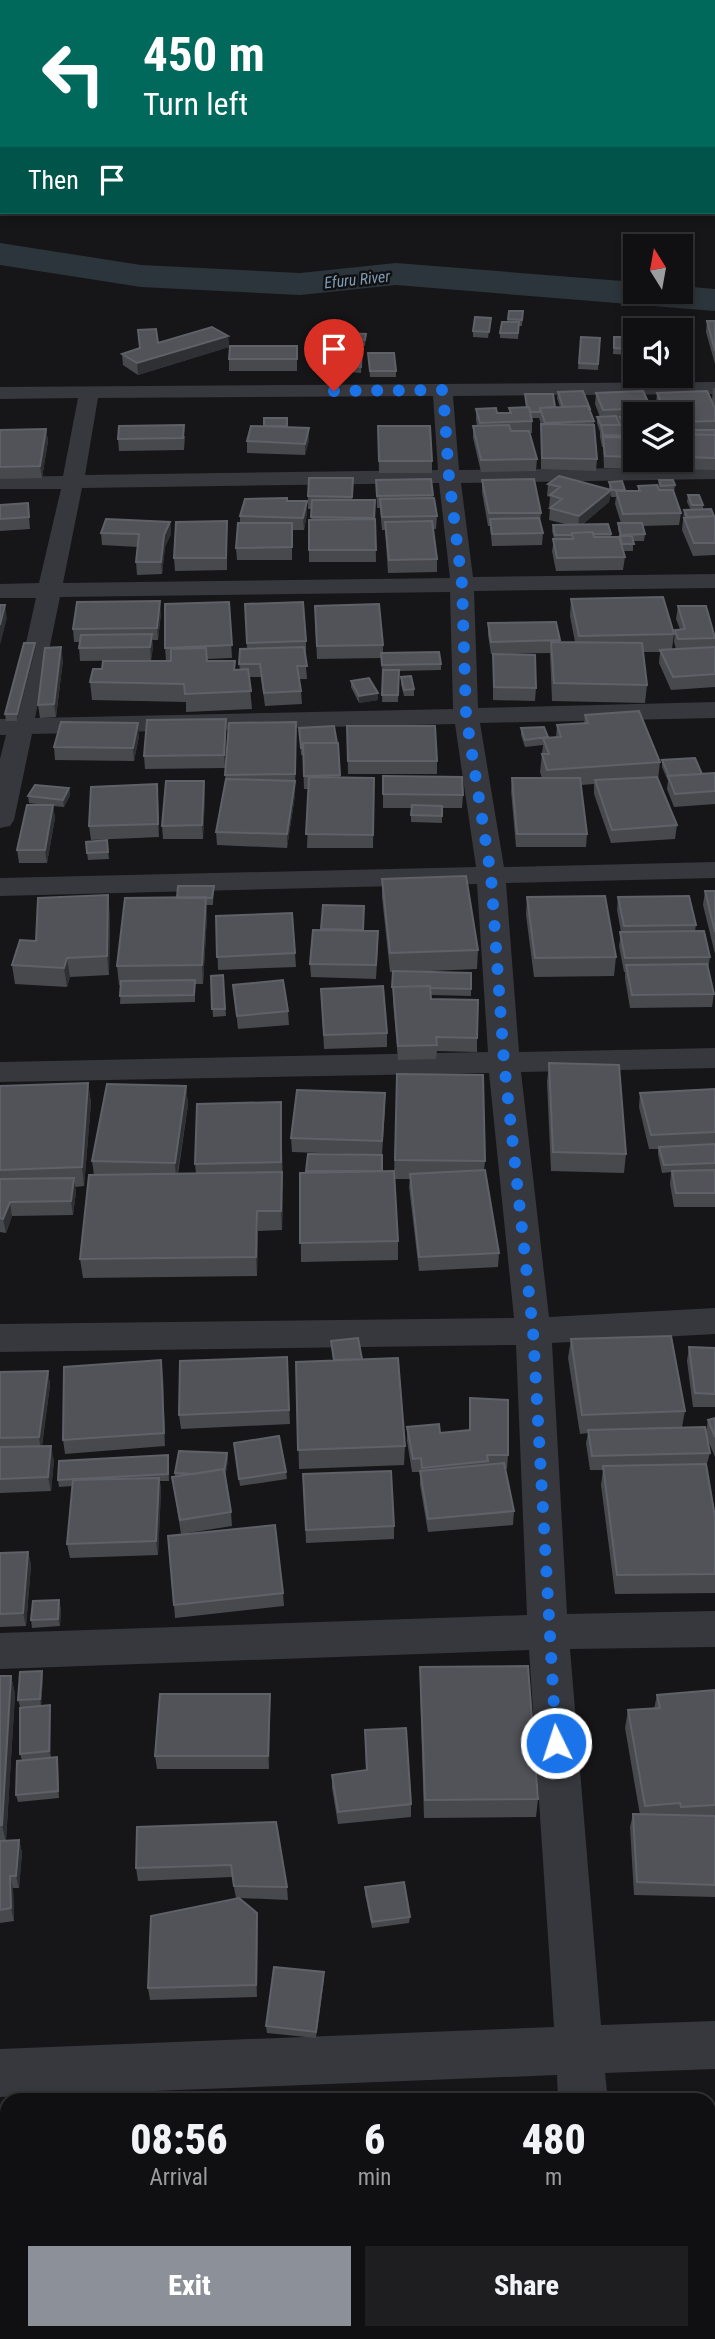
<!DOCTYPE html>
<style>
:root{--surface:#101012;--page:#1e1e20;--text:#f1f3f6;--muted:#9c9d9f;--line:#303032;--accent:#8c9099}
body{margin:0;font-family:"Roboto Condensed",sans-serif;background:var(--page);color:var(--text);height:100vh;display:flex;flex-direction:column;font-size:26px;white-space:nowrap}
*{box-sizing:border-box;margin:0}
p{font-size:23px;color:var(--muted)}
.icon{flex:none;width:38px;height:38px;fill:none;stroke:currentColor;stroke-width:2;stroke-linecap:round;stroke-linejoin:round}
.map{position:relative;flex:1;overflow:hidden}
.drawer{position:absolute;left:0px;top:2093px;width:716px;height:247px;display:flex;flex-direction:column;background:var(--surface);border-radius:21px 21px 0 0;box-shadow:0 4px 10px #0003,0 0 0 2px var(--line)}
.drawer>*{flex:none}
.top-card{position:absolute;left:0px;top:0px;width:716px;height:214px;box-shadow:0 4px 10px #0003,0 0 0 2px var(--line);background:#00695c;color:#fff;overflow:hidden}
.needle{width:46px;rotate:349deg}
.controls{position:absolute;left:623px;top:234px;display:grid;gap:14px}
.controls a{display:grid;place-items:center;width:70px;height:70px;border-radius:0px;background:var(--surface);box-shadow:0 4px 10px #0003,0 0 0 2px var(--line);font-size:35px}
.pin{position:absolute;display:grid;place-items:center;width:60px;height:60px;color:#fff;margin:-72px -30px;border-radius:50% 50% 50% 0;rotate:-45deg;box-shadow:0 0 7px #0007}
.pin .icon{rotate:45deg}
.me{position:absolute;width:77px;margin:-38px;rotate:356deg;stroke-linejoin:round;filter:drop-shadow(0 0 5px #0008)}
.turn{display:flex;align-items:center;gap:24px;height:147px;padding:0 28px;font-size:32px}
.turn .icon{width:91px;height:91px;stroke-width:2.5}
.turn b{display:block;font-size:49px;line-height:60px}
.then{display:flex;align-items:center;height:66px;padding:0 28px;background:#0003;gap:14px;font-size:26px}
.eta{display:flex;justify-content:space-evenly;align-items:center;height:119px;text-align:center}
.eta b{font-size:42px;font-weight:800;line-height:49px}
.primary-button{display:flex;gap:14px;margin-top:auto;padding:14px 28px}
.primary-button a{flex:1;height:80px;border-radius:0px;background:var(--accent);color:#fff;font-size:28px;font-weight:800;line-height:80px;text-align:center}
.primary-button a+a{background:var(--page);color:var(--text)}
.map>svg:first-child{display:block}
</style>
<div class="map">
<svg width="715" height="2339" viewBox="0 0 715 2339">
<rect width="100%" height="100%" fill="#161618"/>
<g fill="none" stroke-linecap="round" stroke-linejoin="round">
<path fill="#2c353c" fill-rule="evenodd" d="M0 243 141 265 300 273 396 263 635 282V292H681V286L715 289V311L396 285 300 295 141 287 0 265Z"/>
<path fill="#37383d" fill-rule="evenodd" d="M715 382V394L453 396 459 470 715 467V479L461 483 473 577 715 574V588L474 591 478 708 715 702V718L480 723 504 867 715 862V878L506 883 519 1052 715 1048V1068L521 1072 549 1317 715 1308V1334L552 1343 567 1614 715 1611V1647L570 1649 601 2025 715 2021V2069L605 2073 608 2100H558L557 2075 0 2097V2049L554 2027 529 1650 0 1669V1633L527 1615 516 1345 0 1352V1324L514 1318 489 1073 0 1082V1062L488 1052 477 884 0 896V878L476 867 455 724 32 734 14 820 10 826 0 828V759L6 735H0V719H9L36 598H0V584L39 583 61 489H0V477L63 476 78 398 0 399V387ZM433 396 438 470 85 475 98 398ZM439 483 450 578 63 583 82 488ZM450 592 453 709 35 718 60 597Z
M578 2333H630L632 2339H578Z"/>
</g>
<path fill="#47494d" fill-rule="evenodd" d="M509 311H523L522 326H519L518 339 500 338V333L507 322Z
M491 318 488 338 473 337V331Z
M707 321H715V364L706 332Z
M366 334 365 346H362L361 373 351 372V345L317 344V338Z
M228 336 229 347 138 375 123 365 122 354 158 343Z
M581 337 600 338 598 370 578 369Z
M614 337H631L630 355 613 354Z
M297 346V371H229V359Z
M368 353 396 371V377H370Z
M713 388H715V406L712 400Z
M558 392 590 409V411L594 421 597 459 596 471 541 469V424L539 418H532V433H530L537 459 536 471 481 472 473 438V426H477L476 420V409L497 413H509V408L526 407 525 394 555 407H560L557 398Z
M596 393 651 408 650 415H635V460H654L653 469 604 468 603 447H602L600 437V432L597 423V417H600L595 404Z
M657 393 715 408V470L667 469 666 460H681V415H660L656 404Z
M287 418V427L309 428V440L305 455 247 453V441L264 426Z
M378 426 432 461V473H379Z
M46 429 48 441 42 478 0 479V430Z
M185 436 184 450 119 451 118 439Z
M353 478 352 500H375L376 562H309V550L312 509H308V496Z
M376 480 433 495 437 516 436 529H433L437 559V572L388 573 385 530H382L380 508H377Z
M482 480 541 513 540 523 543 533 542 545 492 546 490 526H488L482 492Z
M659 480 675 485 674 492 681 513 679 525 642 526 645 534 644 541H633V551H623L625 557 623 570 556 571 552 551 554 539 552 531 553 525 565 524 549 520 550 508 549 507 550 497 547 496 548 484 609 489V482L622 481 625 491H638V486L659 490 658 486ZM610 494 611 497H616L615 504 621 523H618V529L620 539 611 537V534L583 524 609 502Z
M688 495 703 505V510L715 516V555L693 556 682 530 684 510H691L687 502Z
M287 498V501H307V513L304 530H292V560H237L236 548 240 523V516Z
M28 503 30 529 0 531V505Z
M227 521V570L175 571 174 558Z
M170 522 171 534 165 547 162 574 137 575 136 562 138 547 102 545 101 533Z
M571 599 674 634 672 649H676L674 642 675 630 680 629 676 619 678 606 715 635V687L671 690 659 663 660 652H643L647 685 645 703 552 701 550 653 501 654 536 688 535 701 493 700V654H491L488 635V623L560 640V642H575L570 616Z
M229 602 232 658 207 659V661H235V670H240L239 664 247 649 245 604 306 641V654H305L307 679H299L301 691 302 704 265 706 261 677H249L252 709 186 712V702L92 700 90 682 102 669 171 661 166 660 165 648Z
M161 613 158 640H152L153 647 151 660 80 661 79 648 80 642H74L73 629Z
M315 618 383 645V653L441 664V670L399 671 398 702H382L383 672H382L381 658 317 659Z
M36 649 17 721H6L5 714Z
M63 660 56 717 40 718 38 705Z
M401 677 414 689V696H404L401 684Z
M351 681 378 700 359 703 351 687Z
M585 715 660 762 658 780 677 825 675 839 611 843 594 794V784L581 785 587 834 586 847H516L511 791 512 778H542L540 772 543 745 525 747 521 735V728L548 737H556L557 725 584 723Z
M226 719 225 768 145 769 144 756Z
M347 726 437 761V774H348Z
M299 728 338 743 340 778H374L373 848H307L309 789H304L303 755H301Z
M296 735 295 795 287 848 217 845 216 832 226 783 225 775Z
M139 736 134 761 55 760 54 747Z
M662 760 702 774 715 773V804L674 807 667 789 668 781 662 767Z
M383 776 463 795 462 808H442V823L411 822V808H383Z
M204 781 205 794 203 839H163L162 826Z
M69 788 70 795 64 807 53 806 55 818 47 863H19L17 850 44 805 29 803 28 796Z
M158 798 159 837 91 840 89 826Z
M107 840 109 859 88 860 87 853Z
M382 879 478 950 477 969 408 972 471 989V996L431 995V999L477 1038V1052L437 1051 436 1059 398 1060 393 1001V972H390L382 897Z
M214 886 213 905H206L207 916 203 984H195V1002L120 1004 121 985H119L117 966 177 897Z
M705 891H715V954L703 905Z
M527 897 616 957 614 976 534 977 526 915Z
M618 897 696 925 695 931 710 957 708 970 714 994 712 1007 630 1008 625 978V972H624L619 946 621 932 617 910Z
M110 914 109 975 70 977 67 987 15 984 12 965 36 941Z
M216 916 295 953 296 967 218 970Z
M363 931 378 945 376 979 311 977 310 964Z
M223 975 226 1016 213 1017 211 976Z
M233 985 288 1011 289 1025 238 1029Z
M321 989 387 1033V1047L324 1049Z
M549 1063 626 1154 624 1173 551 1171 547 1082Z
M397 1074 485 1161 484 1170 499 1253 498 1267 419 1271 409 1187 410 1179H395L398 1241V1260L301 1262 300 1173 306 1172 308 1154H347L292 1152 291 1138 385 1107 382 1155V1171L394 1175Z
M88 1083 91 1103 84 1186 75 1187 76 1192 73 1215 12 1216 6 1233 0 1232V1086Z
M186 1086 188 1105 178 1174H196L195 1164 281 1102 283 1192 282 1230 258 1231 257 1276 83 1278 80 1259 94 1175 92 1161Z
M715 1089V1207H674L670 1184 671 1172 662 1173 658 1154V1149H649L639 1107 640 1093Z
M571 1339 685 1411 682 1427 706 1431 708 1420 715 1418V1457L707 1438 710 1453 706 1467 715 1517V1593L615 1594 601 1485 603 1470H590L586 1443 588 1433 580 1434 568 1358Z
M331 1341 362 1359 405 1446 404 1465 299 1469 296 1362 333 1360Z
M689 1347 715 1348V1407H693L687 1361Z
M287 1357 290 1424 181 1429 179 1415Z
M48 1371 50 1385 42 1446 54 1460 51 1491 0 1493V1372Z
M163 1374 165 1446 65 1454 63 1440Z
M470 1398 508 1455 507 1469H505L514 1511 513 1525 428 1532 420 1485V1472H412L407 1441V1427L440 1433 469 1430Z
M234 1443 286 1472 287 1479 240 1486Z
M227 1453 228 1460 225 1478 231 1512 232 1526 181 1534 172 1477H175V1473Z
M168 1455 169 1481H160L161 1491 158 1555 70 1558 67 1544 72 1486 59 1487 58 1480Z
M303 1474 394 1526V1539L306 1543Z
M28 1552 31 1565 26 1626 0 1627V1553Z
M283 1593 284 1606 175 1618 174 1605Z
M61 1608 60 1626 32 1628 31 1620Z
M420 1667 538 1799 536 1817 424 1818 420 1685Z
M42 1671 43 1678 41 1706 50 1705 51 1712V1758L58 1764 59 1798 18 1802 16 1795 22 1760 20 1754 37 1707H20L18 1700Z
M0 1676H11L15 1694 6 1840H19L22 1853 19 1888H13L14 1921 0 1923Z
M715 1690V1897L634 1895 630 1827 633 1814 640 1815 625 1728 628 1710 654 1709 657 1695Z
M270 1707 269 1769H157L155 1756Z
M365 1730 411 1804V1817L338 1824 332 1788V1775L366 1770Z
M137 1827 287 1887 288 1900 240 1898 258 1926 257 1997 150 2000 148 1988 236 1898 232 1877 138 1881 136 1868Z
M365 1887 410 1917 409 1923 372 1928 365 1894Z
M324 1979 316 2038 267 2033 266 2026Z
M677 2333H709L715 2339H678Z"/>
<path fill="#2f3033" d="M228 336 229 347 138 375 137 363Z
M309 428V440L305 455V444Z
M46 429 48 441 42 478 40 466Z
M611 490 609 502 578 528 579 516Z
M307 501V513L304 530 303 518Z
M170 522 171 534 165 547 162 574 161 562 164 535Z
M160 601 161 613 158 640 157 628Z
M5 605 7 618 0 645V625Z
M152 634 153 647 151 660 150 647Z
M35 643 36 649 17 721V714Z
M61 647 63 660 56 717 54 704Z
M378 693V700L359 703V696Z
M226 719V732L225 768 224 755Z
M296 722 295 795 287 848V834L295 782Z
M138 723 139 736 134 761 133 748Z
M204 781 205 794 203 839 202 825Z
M157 784 158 798 159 837 158 824Z
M69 788 70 795 64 807 63 800Z
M53 805 55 818 47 863 45 850Z
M108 895 110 914 109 975 107 956Z
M206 897 207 916 203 984 202 965Z
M67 958 70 977 67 987 64 968Z
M88 1083 91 1103 84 1186 82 1167Z
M186 1086 188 1105 176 1182 175 1163Z
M282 1172 283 1192 282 1230 281 1211Z
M74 1178 76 1192 73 1215 71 1201Z
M10 1202 12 1216 6 1233 3 1219Z
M257 1211 258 1231 257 1276 256 1257Z
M161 1360 163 1374 165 1446 164 1433Z
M48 1371 50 1385 41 1451 39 1437Z
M51 1446 54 1460 51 1491 48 1477Z
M227 1453 228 1460 224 1483V1475Z
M159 1478 161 1491 158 1555 156 1541Z
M28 1552 31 1565 26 1626 23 1613Z
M59 1600 61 1608 60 1626 58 1619Z
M42 1671 43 1678 41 1706 40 1699Z
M11 1676 15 1694 6 1842 2 1825Z
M270 1694V1707L269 1769 268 1756Z
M50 1705 51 1712V1758L49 1751Z
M57 1757 58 1764 59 1798 58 1791Z
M19 1840 22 1853 19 1888 16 1876Z
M10 1876 13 1888 14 1921 11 1908Z
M257 1913 258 1926 257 1997 256 1985Z
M324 1972V1979L316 2038V2032Z
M93 2333H99L98 2339H92Z"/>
<path fill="#525359" stroke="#5f6168" stroke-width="2" d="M509 311H523L522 320 508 319Z
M475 317 491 318 489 332 473 331Z
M707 321H715V351Z
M502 322H519L518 333H500Z
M212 327 228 336 137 363 122 354 140 348 138 330 156 329 158 343Z
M319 332 366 334 365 340 317 338Z
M581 337 600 338 598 364 579 363Z
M614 337H631L630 349 614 348Z
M351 344H362L361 367 351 366Z
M230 346H297V359H229Z
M368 353H394L396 371H370Z
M583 391 590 409H589L588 406 563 407 558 392Z
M643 391 651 408 603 410 596 393Z
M707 391 715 408V421L681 422V415H666L657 393Z
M525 394H553L555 407 540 408V412H530L529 407H527Z
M588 406 594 421 545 423 540 408Z
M529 407 532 421 480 423 476 409 496 408 497 413H511L509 408Z
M616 416 620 425H601L597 417Z
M635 416V425H624L620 417Z
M264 418H287V426H264Z
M541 424 594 425 597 459 542 458Z
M184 425 183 438 118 439 119 426Z
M509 425 511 431H529L537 459 481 460 473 426Z
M601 425H635V436L603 435Z
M251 426 309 428 305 444 247 441Z
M378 426H430L432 461H379Z
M46 429 40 466 0 467V430Z
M681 430H715V435L681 434Z
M681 434 715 435V458L681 457Z
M603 437 635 438V457L605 456Z
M559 476 611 490 579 516 550 508 562 499 550 495 560 487 548 484Z
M309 478H353L352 497 308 496Z
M431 479 433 495 377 496 376 480Z
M534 479 541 513H489L482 480Z
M659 480H673L675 485 661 486Z
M622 481 625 490H612L609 482Z
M657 485 659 490H673L681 513 623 514 616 491H640L638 486Z
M688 495H699L703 505H692Z
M287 498V501H307L303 518 240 516 245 499Z
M434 498 437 516 382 517 380 499Z
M312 500H375L374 518 311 517Z
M28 503 29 517 0 519V505Z
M711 509 714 516 687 517 684 510Z
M715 516V543H694L684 518Z
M539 518 543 533 492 534 490 519Z
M106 519 170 522 164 535 161 562H136L139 534 101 533Z
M375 519 376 550H309V520Z
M227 521 226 558H174L176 522Z
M432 521 437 559 389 560 385 522Z
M238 523H292V547L236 548Z
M618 523H642L645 534 621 535Z
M608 524 611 534H593V532L572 533V535H555L553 525Z
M593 532 594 537H619L625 557 557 558 553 539H573L572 533Z
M620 536H632L634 544H622Z
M663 597 674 634 579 636 571 599Z
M160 601 157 628 73 629 77 602Z
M229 602 232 645 165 648V604Z
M303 602 306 641 247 643 245 604Z
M379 604 383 645 317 646 315 606Z
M0 605H5L0 625Z
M678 606H706L715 638 678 639 675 630 685 629Z
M556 622 560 640 491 642 488 623Z
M152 634 150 647 79 648 81 635Z
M551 642 642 643 647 685 554 683Z
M24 643H35L17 714H5Z
M61 647 54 704 38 705 45 648Z
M304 647 307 666H297L301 691 264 693 260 664H239L240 649Z
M715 647V674L673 677 660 650Z
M206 648 207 661H235L234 670 248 669 251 691 185 694 184 684 90 682 93 669H102L103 661H171V649Z
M439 652 441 664 382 665 381 653Z
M493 654 535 655 536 688 494 687Z
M383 670H399L398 695H382Z
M411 676 414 689 404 690 401 677Z
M369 678 378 693 359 696 351 681Z
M639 711 660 762 547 770 542 754H549L543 738 561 737 557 725 588 723 585 715Z
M226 719 224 755 144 756 147 720Z
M61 722 138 723 133 748 54 747Z
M296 722 295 774 225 775 229 723Z
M334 726 337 743H303V748H301L299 728Z
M347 726H435L437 761H348Z
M544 727 548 737 525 740 521 728Z
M303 743H338L340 775 304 776Z
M695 758 702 774 669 776 662 760Z
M715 773V791L675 794 668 776Z
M383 776 462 777 463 795 383 794Z
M309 777 374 778 373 835 306 834Z
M657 777 677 825 612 830 595 780Z
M512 778H580L587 834H517Z
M226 779 295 781 287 834 216 832Z
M166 781H204L202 825 162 826Z
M157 784 158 824 89 826 91 787Z
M35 785 69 788 63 800 28 796Z
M27 805H53L45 850H17Z
M412 805 442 806V816L411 815Z
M107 840 108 852 87 853 86 842Z
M466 876 478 950 390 953 382 879Z
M178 886H214L212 898H177Z
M705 891H715V932Z
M108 895 107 956 67 958 64 968 12 965 20 940 36 941 38 898Z
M605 896 616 957 535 958 527 897Z
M689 896 696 925 624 926 618 897Z
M206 897 202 965 117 966 125 898Z
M323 905 364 906 363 930 321 929Z
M292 913 295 953 217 957 216 916Z
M313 930 378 931 376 965 310 964Z
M704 931 710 957 625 958 620 932Z
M707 964 714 994 632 995 626 965Z
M393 971 471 973V989L430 988V986L392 987Z
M223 975 225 1009H212L211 976Z
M195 980 194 995 120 996 121 981Z
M283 980 288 1011 237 1016 233 985Z
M383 986 387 1033 324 1035 321 989Z
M430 986 431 999 478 1000 477 1038 436 1037 437 1045 398 1046 393 987Z
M549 1063 619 1065 626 1154 553 1152Z
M397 1074 483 1075 485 1161 395 1160Z
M88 1083 82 1167 0 1170V1086Z
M107 1084 186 1086 175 1163 92 1161Z
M715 1089V1132L651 1135 640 1093Z
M297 1090 385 1093 382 1141 291 1138Z
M281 1102V1162L195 1164 197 1104Z
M715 1144V1163L664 1165 659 1147Z
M308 1154 382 1155V1171H306Z
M485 1170 499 1253 419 1257 410 1174Z
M715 1170V1193H676L672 1171Z
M394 1171 398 1241 300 1243V1173Z
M282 1172 281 1211H257L256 1257 80 1259 89 1175Z
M74 1178 71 1201 10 1202 3 1219 0 1218V1179Z
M671 1336 685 1411 582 1415 571 1339Z
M358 1338 362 1359 334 1360 331 1341Z
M689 1347 715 1348V1394L695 1393Z
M287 1357 289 1410 179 1415 180 1361Z
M398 1358 405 1446 298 1450 296 1362Z
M161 1360 164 1433 63 1440 64 1367Z
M48 1371 39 1437 0 1438V1372Z
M470 1398 508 1400V1455H487L488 1461 422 1468 421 1458 413 1459 407 1427 439 1424 440 1433 470 1430Z
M715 1418V1437L708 1420Z
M705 1427 710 1453 592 1456 588 1430Z
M279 1436 286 1472 239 1479 234 1443Z
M51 1446 48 1477 0 1479V1447Z
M179 1451 227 1453 224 1473V1469L194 1474 175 1473Z
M168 1455V1474L58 1480 59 1461Z
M504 1463 514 1511 428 1519 420 1471Z
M706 1464 715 1517V1574L617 1575 603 1466Z
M224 1469 231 1512 180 1520 172 1477Z
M391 1471 394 1526 306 1530 303 1474Z
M159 1478 156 1541 67 1544 73 1480Z
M275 1525 283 1593 174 1605 168 1536Z
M28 1552 23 1613 0 1614V1553Z
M59 1600 58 1619 31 1620 33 1601Z
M528 1666 538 1799 425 1800 420 1667Z
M42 1671 40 1699 18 1700 20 1672Z
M0 1676H11L2 1825H0Z
M715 1690V1805L681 1807 680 1803 645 1806 628 1710 660 1708 657 1695Z
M160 1694H270L268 1756H155Z
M50 1705 49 1751 20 1754V1708Z
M406 1728 411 1804 338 1812 332 1775 367 1770 365 1730Z
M57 1757 58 1791 16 1795 17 1761Z
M633 1814 715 1816V1885L637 1882Z
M276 1822 287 1887 234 1886 231 1865 136 1868 137 1827Z
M19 1840 16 1876H10L11 1908 0 1910V1841Z
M404 1882 410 1917 372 1922 365 1887Z
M239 1898 257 1913 256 1985 148 1988 151 1916Z
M274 1967 324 1972 316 2032 266 2026Z
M0 2175H7V2333H93L92 2339H0Z
M709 2285H715V2339H682V2333H709Z
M112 2333H244V2339H111Z
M265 2333H403L404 2339H265Z
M424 2333H568L569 2339H424Z"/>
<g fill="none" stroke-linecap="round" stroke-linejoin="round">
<path stroke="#1a73e8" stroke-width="12" stroke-dasharray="0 21.6" d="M334 391 443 390 449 477 462 584 466 715 491 876 504 1062 533 1331 556 1743"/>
</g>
<g text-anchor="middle" stroke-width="5" stroke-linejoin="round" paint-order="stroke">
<g font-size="16" font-style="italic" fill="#7f9bb3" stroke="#111113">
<text transform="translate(357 279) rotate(-6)" y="6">Efuru River</text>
</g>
</g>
</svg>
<div class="controls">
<a><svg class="needle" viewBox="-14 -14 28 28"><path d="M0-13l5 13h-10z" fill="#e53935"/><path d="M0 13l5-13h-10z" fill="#9c9d9f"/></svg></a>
<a><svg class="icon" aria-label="sound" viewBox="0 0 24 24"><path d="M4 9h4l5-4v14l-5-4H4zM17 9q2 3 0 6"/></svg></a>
<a><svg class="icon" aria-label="layers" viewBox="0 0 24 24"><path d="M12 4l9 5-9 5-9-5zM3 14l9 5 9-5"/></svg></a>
</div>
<div class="pin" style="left:334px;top:391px;background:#d93025"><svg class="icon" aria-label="arrive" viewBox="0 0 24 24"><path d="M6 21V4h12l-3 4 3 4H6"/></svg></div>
<svg class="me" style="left:556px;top:1743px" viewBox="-20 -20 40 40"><circle r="17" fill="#1a73e8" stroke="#fff" stroke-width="3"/><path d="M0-11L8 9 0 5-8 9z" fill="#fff"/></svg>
<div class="top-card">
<div class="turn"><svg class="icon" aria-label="left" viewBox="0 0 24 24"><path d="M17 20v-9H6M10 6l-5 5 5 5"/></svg><div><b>450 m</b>Turn left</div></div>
<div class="then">Then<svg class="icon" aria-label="arrive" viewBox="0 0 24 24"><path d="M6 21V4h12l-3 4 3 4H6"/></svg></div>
</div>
<section class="drawer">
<div class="eta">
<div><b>08:56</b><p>Arrival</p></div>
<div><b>6</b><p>min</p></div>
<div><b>480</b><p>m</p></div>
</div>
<div class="primary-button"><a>Exit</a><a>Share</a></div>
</section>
</div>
